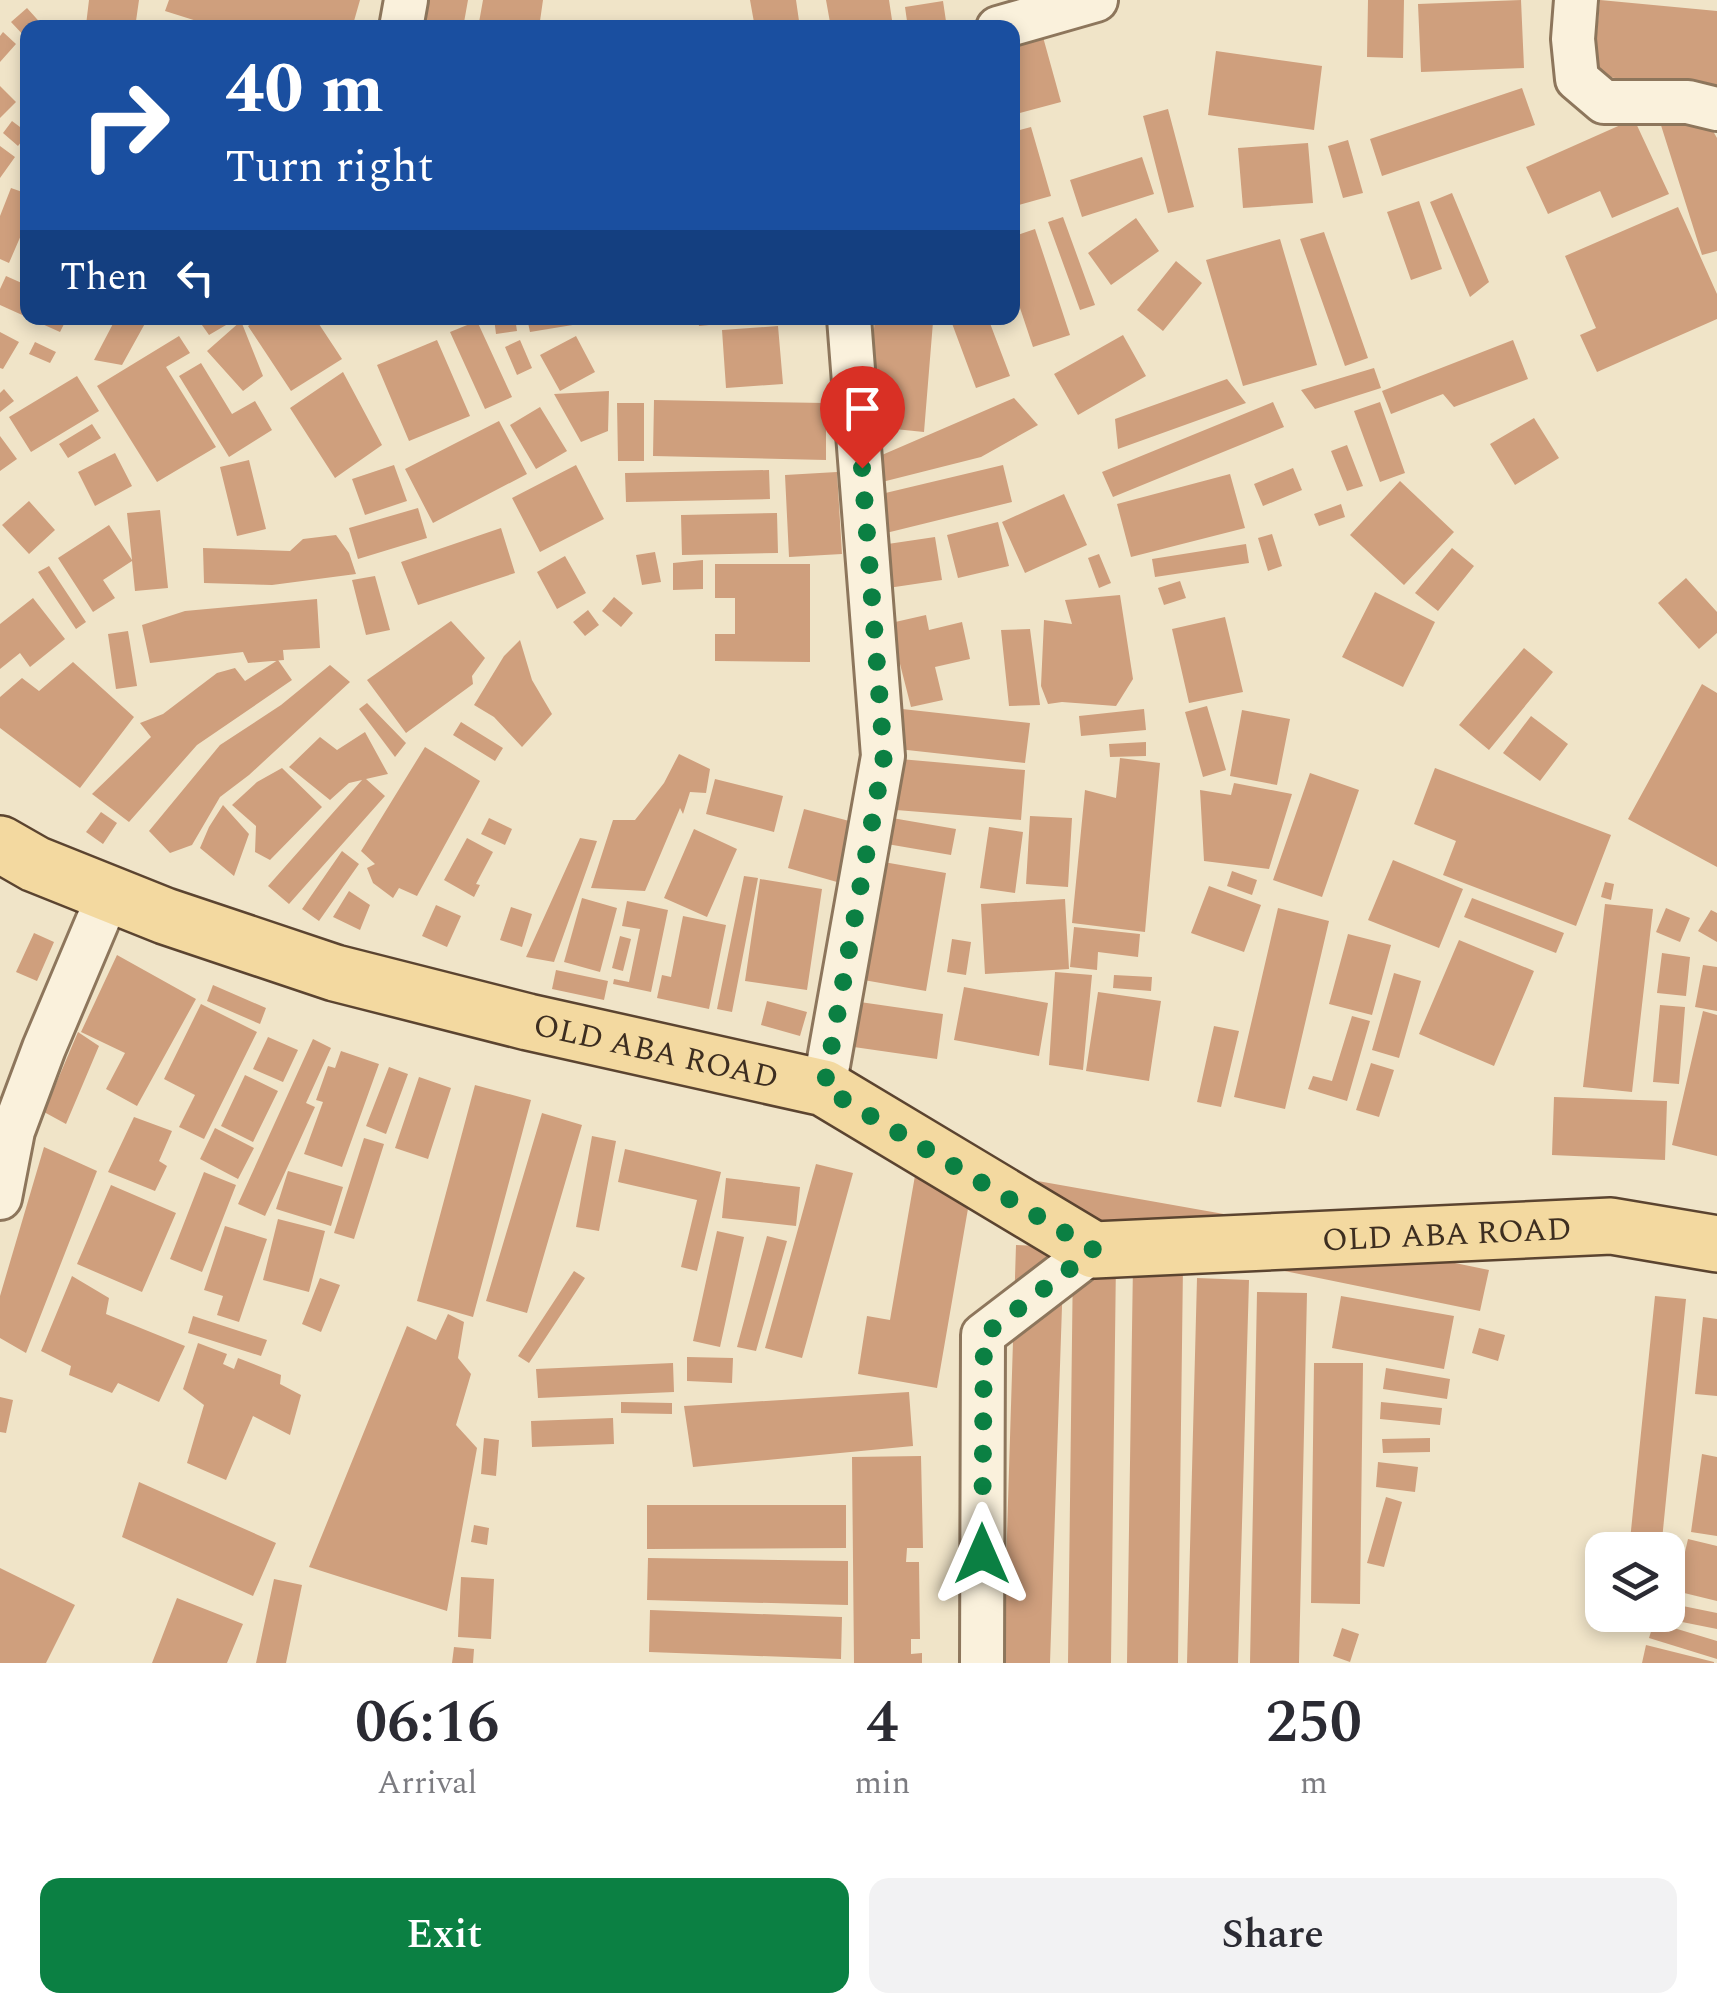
<!DOCTYPE html>
<style>
:root{--surface:#fff;--page:#f2f2f3;--text:#2b2b33;--muted:#7c7c81;--accent:#0b8043}
body{margin:0;font-family:Spectral,serif;background:var(--page);color:var(--text);height:100vh;display:flex;flex-direction:column;font-size:38px;white-space:nowrap}
*{box-sizing:border-box;margin:0}
p{font-size:32px;color:var(--muted)}
.icon{flex:none;width:55px;height:55px;fill:none;stroke:currentColor;stroke-width:2;stroke-linecap:round;stroke-linejoin:round}
.map{position:relative;height:1663px;overflow:hidden}
.details{display:flex;flex-direction:column;background:var(--surface);flex:1}
.details>*{flex:none}
.guide{position:absolute;left:20px;top:20px;width:1000px;height:305px;border-radius:20px;box-shadow:0 5px 15px #0003;background:#1a4fa0;color:#fff;overflow:hidden}
.buttons{position:absolute;left:1585px;top:1532px;display:grid;gap:20px}
.buttons a{display:grid;place-items:center;width:100px;height:100px;border-radius:20px;background:var(--surface);box-shadow:0 5px 15px #0003;font-size:50px}
.pin{position:absolute;display:grid;place-items:center;width:85px;height:85px;color:#fff;margin:-102px -42px;border-radius:50% 50% 50% 0;rotate:-45deg;box-shadow:0 0 10px #0007}
.pin .icon{rotate:45deg}
.me{position:absolute;width:110px;margin:-55px;rotate:0deg;stroke-linejoin:round;filter:drop-shadow(0 0 8px #0008)}
.turn{display:flex;align-items:center;gap:35px;height:210px;padding:0 40px;font-size:45px}
.turn .icon{width:130px;height:130px;stroke-width:2.5}
.turn b{display:block;font-size:70px;line-height:85px}
.then{display:flex;align-items:center;height:95px;padding:0 40px;background:#0003;gap:20px;font-size:38px}
.eta{display:flex;justify-content:space-evenly;align-items:center;height:170px;text-align:center}
.eta b{font-size:60px;font-weight:600;line-height:70px}
.cta{display:flex;gap:20px;margin-top:auto;padding:20px 40px}
.cta a{flex:1;height:115px;border-radius:20px;background:var(--accent);color:#fff;font-size:40px;font-weight:600;line-height:115px;text-align:center}
.cta a+a{background:var(--page);color:var(--text)}
.map>svg:first-child{display:block}
</style>
<div class="map">
<svg width="1717" height="1663" viewBox="0 0 1717 1663">
<rect width="100%" height="100%" fill="#f0e4c8"/>
<path fill="#cf9f7d" d="M89 0H139L135 28 86 25Z
M169 0H360L352 28H219L165 11Z
M422 0H468L463 28H417Z
M483 0H543L539 28H478Z
M750 0H796L800 28H755Z
M826 0H889L892 20 851 28H831Z
M1368 0H1404L1403 58 1367 57Z
M1521 0 1524 68 1421 72 1418 4Z
M1600 0 1717 11V87L1593 76Z
M943 1 947 28H908L905 7Z
M27 8 45 28H28V40L11 22Z
M3 32 16 44 0 62V36Z
M1043 37 1061 102 1012 115V45Z
M1216 51 1322 66 1314 130 1208 115Z
M0 86 16 102 0 118Z
M1522 88 1535 125 1382 176 1370 139Z
M1168 109 1194 207 1168 213 1143 116Z
M1705 117 1717 138V251L1702 255 1659 119Z
M1634 119 1669 194 1612 218 1600 191 1548 214 1526 167Z
M12 121 28 133 18 146 3 133Z
M1031 127 1051 196 1012 207V132Z
M1348 140 1363 193 1343 198 1328 146Z
M1308 143 1313 203 1243 208 1238 148Z
M0 146 15 157 0 178Z
M1142 157 1154 194 1082 217 1070 180Z
M11 188 28 194V219L9 263 0 259V216Z
M1452 193 1489 282 1470 297 1430 202Z
M1419 201 1442 269 1411 280 1387 212Z
M1678 207 1717 294V319L1597 372 1580 335 1596 328 1565 256Z
M1063 217 1095 305 1080 310 1048 222Z
M1136 218 1159 251 1111 285 1088 253Z
M1035 229 1070 335 1033 347 1012 284V237Z
M1324 232 1368 358 1345 366 1300 239Z
M1280 239 1317 365 1243 386 1206 260Z
M1176 261 1202 283 1163 331 1137 310Z
M6 276 24 284 28 276V318H67L60 332 0 305V289Z
M116 318H148L122 365 94 360Z
M197 318H238L209 335Z
M260 318H315L342 359 291 391 248 326Z
M494 318H515L517 331 496 334Z
M527 318H603V320L530 332Z
M698 318H758V320L699 326Z
M875 318 933 322 924 432 865 426Z
M950 318H988L1010 376 976 388Z
M241 321 263 376 243 391 207 351Z
M477 321 512 397 485 409 450 332Z
M778 326 783 384 726 388 722 330Z
M0 332 19 342 3 369 0 368Z
M1123 335 1146 376 1078 415 1054 374Z
M179 336 190 353 166 367 216 447 157 482 97 386Z
M576 336 595 372 560 391 540 355Z
M437 340 470 416 409 441 377 365Z
M520 340 532 368 517 375 505 347Z
M1513 340 1528 379 1454 407 1443 394 1391 414 1382 391Z
M35 342 56 352 50 363 29 354Z
M201 363 232 414 255 401 272 430 229 457 179 376Z
M1374 368 1381 388 1315 409 1301 390Z
M343 372 382 445 335 478 290 408Z
M77 376 99 411 31 452 9 417Z
M1227 379 1246 403 1118 449 1115 419Z
M4 389 14 401 0 412V393Z
M609 391 608 431 581 442 554 394Z
M1014 398 1038 425 981 457 882 482 868 461Z
M654 400 826 403V460L653 456Z
M1273 402 1284 427 1113 497 1102 472Z
M1380 402 1405 473 1380 482 1354 411Z
M617 403H644V461H618Z
M540 407 567 451 536 469 510 425Z
M1534 418 1559 458 1515 485 1490 444Z
M499 421 527 474 433 523 405 469Z
M92 424 101 438 68 458 59 444Z
M0 436 17 459 0 471Z
M1347 445 1363 486 1347 491 1331 451Z
M115 453 132 486 95 506 78 472Z
M249 460 266 529 237 536 220 467Z
M394 465 407 501 365 515 352 479Z
M576 465 604 519 540 552 512 498Z
M1003 465 1012 502 886 533 877 495Z
M1293 468 1302 490 1263 506 1254 484Z
M769 470 770 499 626 502 625 473Z
M837 472 842 554 789 557 785 475Z
M1230 474 1245 528 1131 557 1117 504Z
M1400 481 1454 532 1404 585 1350 535Z
M1064 494 1087 545 1025 573 1002 522Z
M29 501 55 530 29 554 2 525Z
M1341 504 1345 517 1319 526 1314 514Z
M418 508 427 538 358 559 349 528Z
M160 510 168 588 135 591 132 561 103 580 115 598 93 612 58 558 109 525 132 560 127 513Z
M777 513 778 553 682 555 681 515Z
M998 522 1009 566 958 578 947 535Z
M501 528 515 573 418 605 401 562Z
M1272 534 1282 566 1268 571 1258 538Z
M336 535 349 553 356 574 272 585 204 583 203 548 290 551 303 539Z
M935 537 942 580 888 588 881 545Z
M1246 544 1249 563 1155 577 1152 559Z
M1452 548 1474 566 1438 611 1415 593Z
M655 552 661 582 642 585 636 555Z
M1099 554 1111 583 1099 588 1088 558Z
M565 556 586 593 557 609 537 572Z
M703 560V589L673 590V563Z
M715 564H810V662L715 661V634H735V598H715Z
M49 566 86 622 76 629 38 572Z
M375 576 390 630 366 635 352 580Z
M1686 578 1717 612V633L1699 649 1658 603Z
M1180 581 1186 598 1164 605 1158 588Z
M1375 592 1435 622 1403 687 1342 657Z
M1120 595 1133 679 1116 706 1062 702 1048 704 1041 686 1044 620 1072 624 1065 600Z
M614 597 633 613 621 627 602 611Z
M33 598 65 639 30 667 20 653 0 669V624Z
M317 599 320 648 283 650 284 660 248 663 243 652 150 663 142 625 185 611Z
M588 610 599 625 585 636 573 622Z
M926 615 929 630 962 622 970 659 935 667 943 700 911 707 900 664 892 666 882 625Z
M1225 617 1243 692 1189 703 1172 629Z
M451 621 485 658 472 676 473 684 406 733 367 680Z
M1030 629 1040 705 1009 706 1001 630Z
M128 631 137 686 116 689 108 634Z
M520 640 532 680 552 714 522 747 494 717 474 705 504 656Z
M1524 648 1553 672 1489 750 1459 725Z
M278 660 292 680 197 745 129 822 92 794 151 737 140 723 163 714 217 673 235 668 245 681Z
M73 662 134 717 80 788 0 728V697L22 678 39 691Z
M330 665 350 682 249 775 220 797 192 845 170 853 149 831 220 745 281 705Z
M1702 684 1717 693V867L1628 819Z
M367 703 406 743 395 757 359 709Z
M1207 706 1226 770 1203 777 1185 712Z
M893 708 1030 723 1025 763 889 748Z
M1144 709 1146 730 1081 736 1079 716Z
M1242 710 1290 719 1277 785 1230 776Z
M1531 716 1568 744 1540 781 1503 753Z
M461 722 503 748 495 761 453 735Z
M365 732 388 774 366 779 385 796 289 904 268 886 362 780 349 783 330 800 289 767 320 737 337 750Z
M1146 742V756L1110 757 1109 744Z
M425 747 480 781 417 896 399 888 393 898 373 883 367 868 375 864 361 851Z
M679 754 710 769 706 793 690 792 683 814 680 808 645 891 591 888 613 820H635L664 783Z
M1120 758 1160 763 1145 932 1072 923 1085 790 1116 798Z
M900 759 1025 770 1021 820 896 810Z
M282 768 322 807 270 860 255 852 256 826 232 805 257 782Z
M1435 768 1611 835 1576 926 1443 875 1456 841 1414 824Z
M1310 773 1359 790 1322 897 1273 880Z
M715 779 783 796 774 832 706 814Z
M1234 783 1292 794 1269 869 1204 861 1200 790 1231 795Z
M223 805 249 834 234 876 200 848 209 827Z
M804 809 853 822 837 882 788 868Z
M101 812 117 823 103 844 86 832Z
M1030 816 1072 818 1068 887 1026 884Z
M489 818 512 829 505 845 481 834Z
M892 818 956 829 951 855 887 844Z
M989 827 1023 832 1015 893 980 888Z
M694 829 737 849 707 917 664 898Z
M467 838 493 852 476 884 480 885 474 897 444 880Z
M580 838 597 841 554 962 526 957Z
M342 851 359 864 319 921 302 909Z
M1393 860 1463 889 1439 948 1368 920Z
M878 861 946 873 926 991 858 979Z
M1232 871 1257 880 1252 895 1227 886Z
M744 876 758 878 732 1012 717 1009Z
M760 879 822 889 807 990 745 981Z
M1605 882 1614 884 1611 900 1601 897Z
M1209 886 1261 905 1244 952 1191 933Z
M349 891 370 905 360 930 333 917Z
M582 898 617 908 600 972 564 962Z
M1472 898 1564 933 1556 953 1464 917Z
M1065 899 1069 969 985 974 981 904Z
M627 901 668 910 651 992 613 984 614 979 629 982 640 929 622 926Z
M1605 904 1653 909 1632 1092 1583 1087Z
M436 905 461 916 447 947 422 936Z
M511 907 532 914 522 947 500 940Z
M1278 908 1329 921 1285 1109 1234 1097Z
M1666 908 1690 918 1680 942 1656 932Z
M1711 910 1717 913V942L1698 931Z
M683 916 726 925 709 1009 657 998 662 975 671 977Z
M1074 927 1140 934 1138 957 1098 952 1097 970 1070 967Z
M34 933 54 942 37 981 16 972Z
M1348 934 1391 945 1372 1015 1329 1004Z
M620 936 631 939 623 971 612 968Z
M952 939 971 942 966 975 947 972Z
M1459 940 1534 971 1494 1066 1419 1034Z
M1662 953 1690 957 1686 996 1657 993Z
M117 955 196 999 137 1106 106 1089 125 1053 81 1032Z
M1703 965 1717 967V1011L1695 1007Z
M556 970 608 981 604 1000 552 989Z
M1055 972 1092 975 1083 1070 1049 1065Z
M1394 973 1421 981 1399 1058 1372 1050Z
M1114 975 1152 977 1151 991 1113 988Z
M213 985 266 1008 260 1024 207 1001Z
M964 987 1048 1003 1039 1056 954 1040Z
M1098 992 1161 1001 1149 1081 1086 1071Z
M767 1001 807 1012 800 1036 761 1025Z
M853 1001 943 1014 937 1059 847 1046Z
M201 1004 257 1032 204 1139 179 1127 195 1095 164 1079Z
M1660 1005 1685 1007 1679 1084 1653 1082Z
M1703 1011 1717 1015V1156L1672 1145Z
M1352 1016 1370 1021 1347 1101 1308 1089 1313 1076 1332 1081Z
M1214 1026 1239 1031 1221 1107 1197 1102Z
M78 1032 99 1046 66 1124 44 1112Z
M268 1037 298 1050 283 1082 253 1069Z
M313 1039 331 1048 306 1103 315 1107 265 1216 238 1204Z
M341 1051 379 1064 342 1167 304 1154 323 1102 316 1100 328 1066 335 1068Z
M1371 1063 1394 1070 1379 1117 1356 1110Z
M389 1067 408 1074 386 1134 366 1126Z
M245 1075 278 1091 253 1142 221 1126Z
M419 1077 451 1088 428 1159 395 1148Z
M475 1085 531 1100 473 1317 417 1301Z
M1554 1097 1667 1101 1665 1160 1552 1155Z
M542 1113 582 1125 527 1313 486 1301Z
M134 1117 172 1131 159 1161 167 1166 155 1191 108 1172Z
M215 1128 254 1148 238 1179 200 1159Z
M592 1136 616 1141 599 1231 576 1227Z
M364 1138 384 1144 354 1239 334 1233Z
M44 1147 97 1171 26 1353 0 1338V1296Z
M625 1149 721 1172 697 1271 681 1267 697 1200 618 1182Z
M816 1164 853 1173 802 1358 765 1348Z
M917 1164 974 1174 937 1388 858 1374 867 1316 890 1320Z
M288 1171 343 1187 331 1226 276 1209Z
M204 1172 236 1185 202 1272 170 1259Z
M726 1178 800 1187 796 1226 722 1218Z
M1032 1180 1252 1219 1023 1229Z
M111 1185 176 1213 142 1292 77 1264Z
M278 1219 325 1231 309 1292 263 1280Z
M225 1226 267 1239 239 1322 217 1315 223 1296 204 1290Z
M1274 1226 1489 1270 1480 1311 1265 1267Z
M717 1231 744 1237 720 1347 693 1341Z
M767 1236 787 1241 756 1351 737 1347Z
M1016 1245 1064 1247 1050 1663H1003Z
M1073 1258 1116 1259 1111 1663H1068Z
M1133 1264 1183 1265 1178 1663H1127Z
M574 1271 585 1278 529 1363 518 1356Z
M72 1276 109 1298 106 1314 185 1346 159 1402 118 1383 112 1393 69 1375 71 1366 41 1351Z
M320 1278 340 1285 321 1332 302 1324Z
M1197 1278 1249 1280 1238 1663H1187Z
M1257 1292 1307 1293 1299 1663H1250Z
M1341 1296 1454 1316 1444 1369 1332 1348Z
M1655 1296 1686 1299 1661 1550H1629Z
M448 1314 464 1322 458 1358 471 1374 456 1425 477 1448 447 1611 309 1567 407 1326 436 1340Z
M193 1316 267 1340 261 1356 188 1333Z
M1703 1317 1717 1319V1396L1695 1394Z
M1479 1328 1505 1335 1498 1361 1472 1353Z
M198 1343 227 1354 223 1364 234 1369 238 1358 281 1375 280 1384 301 1395 290 1435 253 1416 226 1480 187 1463 204 1405 183 1389Z
M687 1357 733 1358 732 1383 687 1381Z
M673 1363 674 1392 538 1398 536 1369Z
M1314 1363H1363L1360 1604 1311 1603Z
M1386 1368 1450 1379 1447 1399 1383 1389Z
M909 1392 913 1446 693 1467 684 1406Z
M0 1397 13 1400 6 1433 0 1432Z
M621 1402 672 1403V1414L621 1413Z
M1381 1402 1442 1408 1440 1425 1380 1419Z
M613 1418 614 1444 532 1447 531 1421Z
M484 1438 499 1440 496 1476 481 1474Z
M1430 1438V1452L1383 1453 1382 1439Z
M1702 1454 1717 1457V1536L1691 1532Z
M921 1456 923 1548H907L906 1562H919L920 1639H911V1654L922 1653V1663H854L852 1457Z
M1378 1462 1418 1467 1415 1492 1376 1487Z
M139 1482 276 1543 253 1596 122 1537Z
M1386 1497 1402 1502 1384 1567 1367 1563Z
M647 1505H846V1548L647 1549Z
M474 1525 489 1528 487 1545 471 1542Z
M1688 1539 1717 1546V1601L1676 1591Z
M648 1558 848 1561V1605L647 1600Z
M0 1568 75 1605 46 1663H0Z
M461 1577 494 1579 491 1639 458 1637Z
M274 1579 302 1585 286 1663H256Z
M177 1598 243 1624 227 1663H152Z
M1668 1603 1717 1613V1629L1657 1617 1668 1615Z
M650 1610 842 1617 841 1659 649 1652Z
M1654 1622 1717 1641V1659L1649 1638Z
M1342 1628 1359 1634 1350 1662 1333 1656Z
M1646 1645 1714 1662V1663H1642Z
M454 1647 474 1649 473 1663H452Z"/>
<g fill="none" stroke-linecap="round" stroke-linejoin="round">
<g stroke="#8d765c" stroke-width="48">
<path id="minor" d="M1576 0 1573 39 1577 79 1604 102H1688L1717 109
M401 28 406 0
M998 28 1096 0
M824 1088 883 756 849 318
M0 1198 13 1131 44 1048 109 894
M982 1663 983 1335 1094 1250"/>
</g>
<g stroke="#5b4430" stroke-width="60">
<g id="primary">
<path id="s1" d="M0 844 35 864 165 916 335 973 528 1022 824 1088 1094 1250 1611 1226 1717 1244"/>
</g>
</g>
<use href="#minor" stroke="#faf1dc" stroke-width="42"/>
<use href="#primary" stroke="#f3d9a0" stroke-width="55"/>
</g>
<g fill="none" stroke-linecap="round" stroke-linejoin="round">
<path stroke="#0b8043" stroke-width="18" stroke-dasharray="0 32.4" d="M862 468 884 756 824 1088 1094 1250 984 1335 982 1554"/>
</g>
<g text-anchor="middle" stroke-width="10" stroke-linejoin="round" paint-order="stroke">
<g font-size="32" fill="#3d2e20" stroke="#f7eed8">
<text dy="11" stroke="none"><textPath href="#s1" startOffset="690">OLD ABA ROAD</textPath></text>
<text dy="11" stroke="none"><textPath href="#s1" startOffset="1530">OLD ABA ROAD</textPath></text>
</g>
</g>
</svg>
<div class="buttons">
<a><svg class="icon" aria-label="layers" viewBox="0 0 24 24"><path d="M12 4l9 5-9 5-9-5zM3 14l9 5 9-5"/></svg></a>
</div>
<div class="pin" style="left:862px;top:468px;background:#d93025"><svg class="icon" aria-label="arrive" viewBox="0 0 24 24"><path d="M6 21V4h12l-3 4 3 4H6"/></svg></div>
<svg class="me" style="left:982px;top:1554px" viewBox="-20 -20 40 40"><path d="M0-17L14 15 0 8-14 15z" fill="#0b8043" stroke="#fff" stroke-width="4"/></svg>
<div class="guide">
<div class="turn"><svg class="icon" aria-label="right" viewBox="0 0 24 24"><path d="M7 20v-9h11M14 6l5 5-5 5"/></svg><div><b>40 m</b>Turn right</div></div>
<div class="then">Then<svg class="icon" aria-label="left" viewBox="0 0 24 24"><path d="M17 20v-9H6M10 6l-5 5 5 5"/></svg></div>
</div>
</div>
<section class="details">
<div class="eta">
<div><b>06:16</b><p>Arrival</p></div>
<div><b>4</b><p>min</p></div>
<div><b>250</b><p>m</p></div>
</div>
<div class="cta"><a>Exit</a><a>Share</a></div>
</section>
